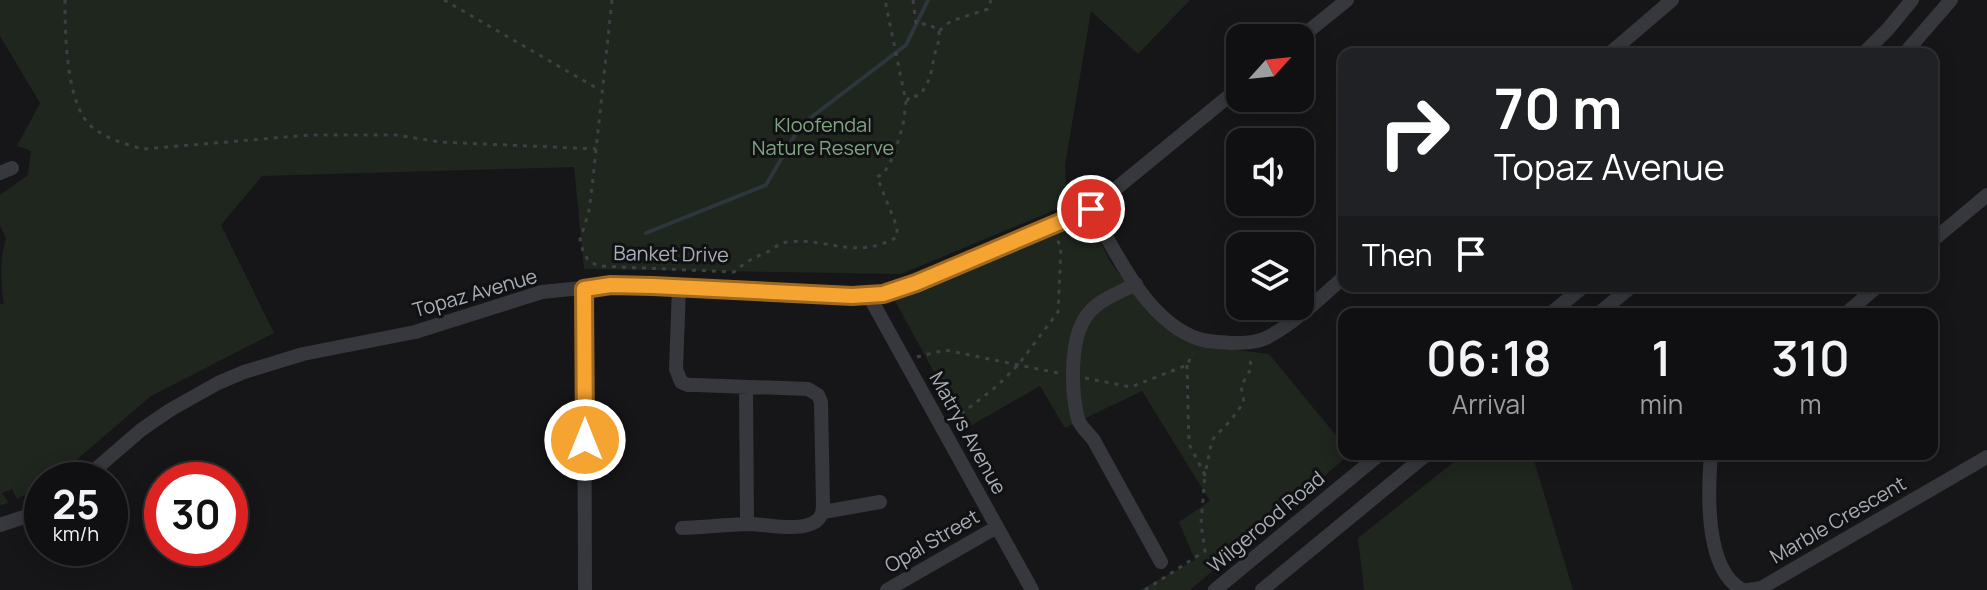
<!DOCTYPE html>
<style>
:root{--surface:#101012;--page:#1e1e20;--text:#f1f3f6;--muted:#9c9d9f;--line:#303032}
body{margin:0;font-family:Manrope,sans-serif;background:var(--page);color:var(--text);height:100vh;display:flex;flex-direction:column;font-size:30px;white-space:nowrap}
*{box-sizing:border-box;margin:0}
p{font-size:26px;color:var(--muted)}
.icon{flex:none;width:44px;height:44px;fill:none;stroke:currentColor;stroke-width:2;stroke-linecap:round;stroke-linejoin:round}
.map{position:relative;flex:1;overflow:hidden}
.details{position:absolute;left:1338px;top:308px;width:600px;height:152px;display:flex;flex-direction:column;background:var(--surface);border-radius:16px;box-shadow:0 4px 20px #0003,0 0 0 2px var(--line)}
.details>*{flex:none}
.banner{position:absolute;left:1338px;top:48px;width:600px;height:244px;border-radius:16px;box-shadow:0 4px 20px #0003,0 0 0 2px var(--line);background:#202124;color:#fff;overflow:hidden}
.needle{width:52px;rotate:63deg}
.tools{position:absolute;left:1226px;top:24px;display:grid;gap:16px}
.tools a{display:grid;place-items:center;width:88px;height:88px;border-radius:16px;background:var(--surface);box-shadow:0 4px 20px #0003,0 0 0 2px var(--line);font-size:40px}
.speed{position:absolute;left:24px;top:462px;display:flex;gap:16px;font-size:40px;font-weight:700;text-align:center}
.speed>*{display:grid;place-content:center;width:104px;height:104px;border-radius:50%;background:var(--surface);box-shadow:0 4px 20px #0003,0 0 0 2px var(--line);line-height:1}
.speed small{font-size:20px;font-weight:400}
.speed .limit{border:12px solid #d22;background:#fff;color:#111}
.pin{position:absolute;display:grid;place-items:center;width:68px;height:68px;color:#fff;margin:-34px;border:4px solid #fff;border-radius:50%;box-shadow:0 2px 8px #0007}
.me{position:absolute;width:88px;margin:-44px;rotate:0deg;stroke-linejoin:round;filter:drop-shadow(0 0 6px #0008)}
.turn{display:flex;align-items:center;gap:28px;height:168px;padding:0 24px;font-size:36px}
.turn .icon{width:104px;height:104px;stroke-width:2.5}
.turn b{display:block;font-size:56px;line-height:68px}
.then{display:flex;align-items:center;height:76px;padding:0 24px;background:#0003;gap:16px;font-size:30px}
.eta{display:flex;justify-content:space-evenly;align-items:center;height:136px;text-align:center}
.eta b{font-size:48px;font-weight:600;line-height:56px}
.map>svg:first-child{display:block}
</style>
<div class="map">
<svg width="1987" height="590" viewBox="0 0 1987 590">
<rect width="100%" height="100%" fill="#161618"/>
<path fill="#1e261e" d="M0 0H1190L1138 54 1091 11 1065 165 1067 205 901 274 584 269 574 167 262 176 221 225 274 333 151 396 53 480H42V487L17 499 12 489 2 493 9 503 0 505V304H4C0 284 0 255 6 239L0 226V195L28 175 31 151 17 146 40 103 0 36Z
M1090 221 1111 263 1162 326 1197 345 1269 354 1344 445V454H1350L1190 590H1140L1195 560 1179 522 1210 501 1142 391 1065 428 1040 386 965 429 894 299Z
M1464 454H1532L1573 590H1364L1358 538Z"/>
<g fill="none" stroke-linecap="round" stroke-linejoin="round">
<path stroke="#2c363c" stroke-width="4" d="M646 233 766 185 801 125 906 45 928 0"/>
<path stroke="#3d4044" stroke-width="3" stroke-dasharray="4 6" stroke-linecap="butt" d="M65 0C65 33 66 96 87 122 100 137 124 144 143 149L310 135H396L440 142 596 149
M444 0 600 90
M612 0 593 178 589 211 580 240 583 251 588 260 598 266 734 272C744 263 753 258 765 253 773 250 778 243 787 242 829 237 855 261 897 237V227L877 177 884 173 894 155 903 125 906 102 885 0
M913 0 916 24H929L939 31 951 21 988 9 991 0
M907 101 910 96H919C931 80 930 76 934 58 936 46 940 44 939 31
M917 357 945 350 1058 373
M1187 365 1189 444 1205 475 1212 440 1231 420 1244 402 1241 386 1252 367 1248 356
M1085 378 1131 387 1187 365 1193 353
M953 420 996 387 1018 365 1058 312 1061 247 1056 237
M1145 590 1205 551 1201 524 1205 475"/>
<path stroke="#37383d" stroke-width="14" d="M1300 38 1347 0
M1609 54 1672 0
M1863 54 1888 29 1912 0
M1904 54 1951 0
M0 173 12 168
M1091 209C1116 253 1147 322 1199 339 1209 342 1220 342 1230 343 1242 343 1255 343 1266 338 1294 324 1321 297 1344 277
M1932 241 1987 195
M1136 284C1121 292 1098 300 1088 314 1069 337 1071 391 1078 419 1080 426 1088 433 1093 439L1161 562
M679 287 676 369 681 382 688 385H696L808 389 818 395 821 402 823 504C823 513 821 520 811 524 792 531 767 524 747 524 725 525 704 527 682 528
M584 289 585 590
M869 296 1032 590
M1550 314 1584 286
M1598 314 1632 286
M1845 314 1878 286
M746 387 747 524
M1711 454C1708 490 1704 571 1743 590
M83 480 141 430 170 410 218 383 244 372 303 354 415 332 542 292 611 285 653 286 852 296 883 294 916 283 1091 209 1240 87
M823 512 880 502
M0 525 24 517 42 508
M887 590 997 527
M1215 590 1380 454
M1262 590 1427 454
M1748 590 1761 588 1987 457"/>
</g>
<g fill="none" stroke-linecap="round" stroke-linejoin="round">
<g stroke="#9f6a20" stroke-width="20">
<path id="route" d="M585 440 584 289 611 285 653 286 852 296 883 294 916 283 1091 209"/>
</g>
<use href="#route" stroke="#f5a331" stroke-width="14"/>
</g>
<g text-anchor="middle" stroke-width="6" stroke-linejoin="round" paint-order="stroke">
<g font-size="20" fill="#7fa47f" stroke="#111113">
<text x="823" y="132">Kloofendal<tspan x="823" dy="23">Nature Reserve</tspan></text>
</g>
<g font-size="20" fill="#a8aeb8" stroke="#111113">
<text transform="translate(671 254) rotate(1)" y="7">Banket Drive</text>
<text transform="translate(475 293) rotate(-16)" y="7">Topaz Avenue</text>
<text transform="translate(968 433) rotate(61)" y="7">Matrys Avenue</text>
<text transform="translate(1838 520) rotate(-30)" y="7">Marble Crescent</text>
<text transform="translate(1266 522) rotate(-40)" y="7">Wilgerood Road</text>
<text transform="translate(932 541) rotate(-30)" y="7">Opal Street</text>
</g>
</g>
</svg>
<div class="tools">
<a><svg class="needle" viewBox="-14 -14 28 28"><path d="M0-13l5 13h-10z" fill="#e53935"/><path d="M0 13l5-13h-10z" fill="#9c9d9f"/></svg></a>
<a><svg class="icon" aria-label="sound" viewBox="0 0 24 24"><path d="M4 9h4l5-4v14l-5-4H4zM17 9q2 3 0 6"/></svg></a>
<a><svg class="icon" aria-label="layers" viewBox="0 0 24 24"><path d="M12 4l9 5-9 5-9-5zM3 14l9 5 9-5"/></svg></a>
</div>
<div class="speed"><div>25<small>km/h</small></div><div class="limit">30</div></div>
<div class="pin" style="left:1091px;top:209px;background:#d93025"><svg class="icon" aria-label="arrive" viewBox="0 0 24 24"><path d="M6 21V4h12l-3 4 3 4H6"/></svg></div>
<svg class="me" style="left:585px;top:440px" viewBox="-20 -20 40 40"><circle r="17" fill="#f5a331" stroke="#fff" stroke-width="3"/><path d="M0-11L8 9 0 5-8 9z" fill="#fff"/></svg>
<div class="banner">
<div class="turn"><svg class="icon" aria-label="right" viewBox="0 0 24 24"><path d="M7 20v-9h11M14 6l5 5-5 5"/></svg><div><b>70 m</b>Topaz Avenue</div></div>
<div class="then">Then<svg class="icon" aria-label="arrive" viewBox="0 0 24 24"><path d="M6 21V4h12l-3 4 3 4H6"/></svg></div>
</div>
<section class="details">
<div class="eta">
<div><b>06:18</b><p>Arrival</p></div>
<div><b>1</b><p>min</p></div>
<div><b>310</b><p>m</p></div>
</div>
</section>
</div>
